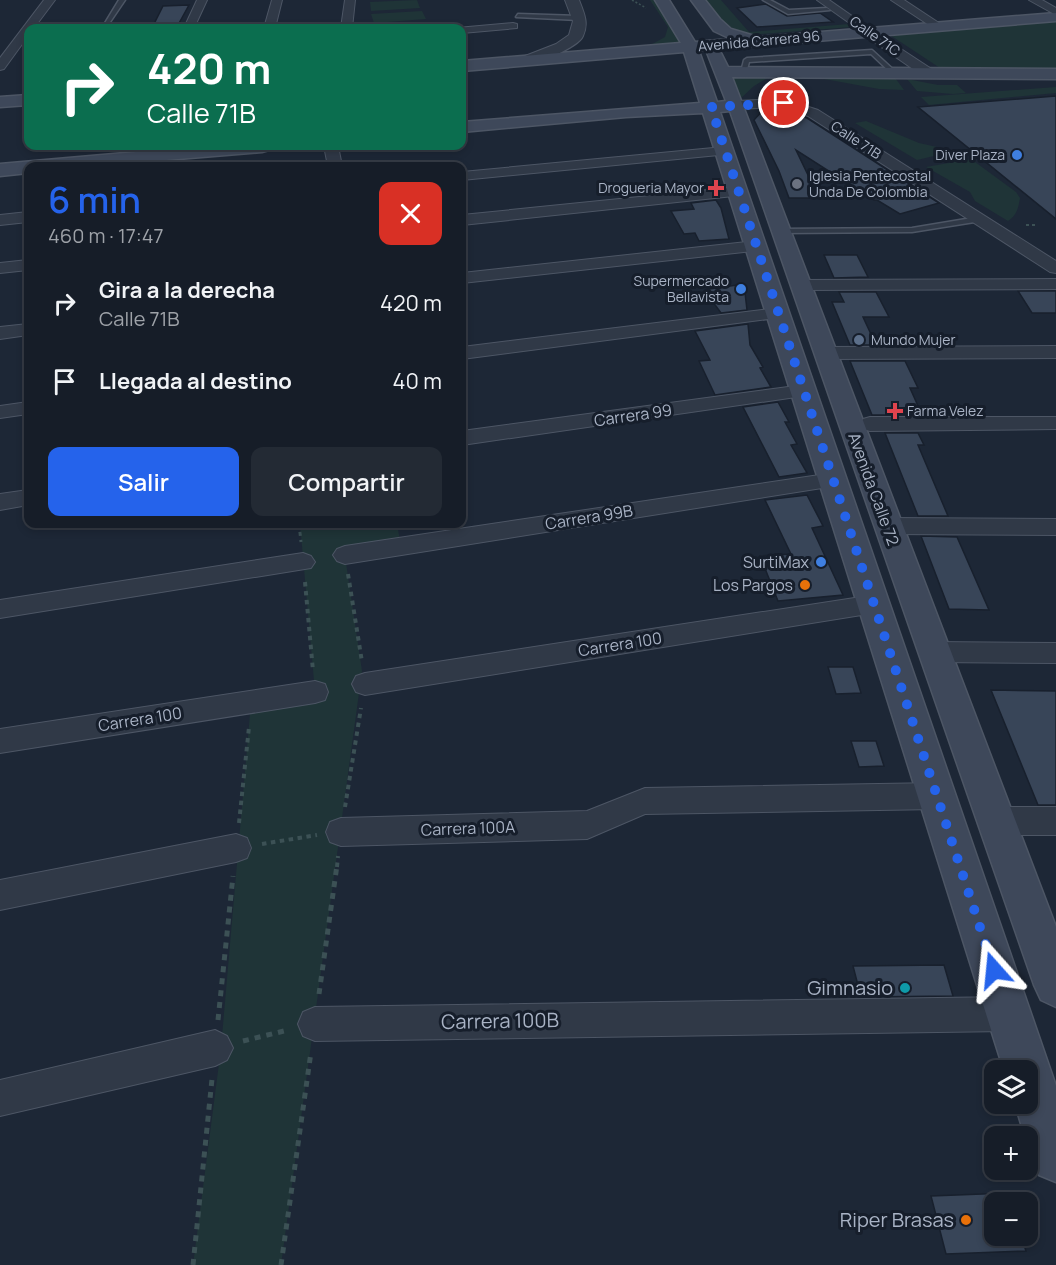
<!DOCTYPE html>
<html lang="es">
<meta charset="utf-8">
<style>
:root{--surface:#161d28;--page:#232a34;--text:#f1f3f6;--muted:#9ea2a8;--line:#353b45;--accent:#2563eb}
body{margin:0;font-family:Manrope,sans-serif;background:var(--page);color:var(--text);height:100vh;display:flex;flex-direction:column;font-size:22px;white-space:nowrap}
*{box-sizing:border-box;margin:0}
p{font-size:20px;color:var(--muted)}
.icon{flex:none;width:33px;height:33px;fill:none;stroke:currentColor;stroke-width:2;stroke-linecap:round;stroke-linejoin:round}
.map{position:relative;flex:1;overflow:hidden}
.sheet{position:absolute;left:24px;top:162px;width:442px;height:366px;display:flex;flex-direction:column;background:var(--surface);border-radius:12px;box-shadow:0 3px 9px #0003,0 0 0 2px var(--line)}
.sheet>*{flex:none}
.banner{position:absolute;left:24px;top:24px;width:442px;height:126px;border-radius:12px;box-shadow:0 3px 9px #0003,0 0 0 2px var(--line);background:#0b6e4f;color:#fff;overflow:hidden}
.fabs{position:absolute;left:984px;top:1060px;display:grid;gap:12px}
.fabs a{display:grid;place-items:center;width:54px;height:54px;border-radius:12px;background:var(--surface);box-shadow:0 3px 9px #0003,0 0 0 2px var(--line);font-size:30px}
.pin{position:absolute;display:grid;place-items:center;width:51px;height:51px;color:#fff;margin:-26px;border:3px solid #fff;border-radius:50%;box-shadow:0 2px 6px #0007}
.me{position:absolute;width:66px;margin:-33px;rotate:342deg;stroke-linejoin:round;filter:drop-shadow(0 0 4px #0008)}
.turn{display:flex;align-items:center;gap:21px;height:126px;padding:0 24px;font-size:27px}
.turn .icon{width:78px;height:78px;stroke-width:2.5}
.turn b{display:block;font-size:42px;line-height:51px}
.round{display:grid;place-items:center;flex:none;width:63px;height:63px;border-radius:12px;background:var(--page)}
.overview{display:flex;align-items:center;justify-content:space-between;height:102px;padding:0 24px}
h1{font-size:36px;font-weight:600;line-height:45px;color:var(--accent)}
.action{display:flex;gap:12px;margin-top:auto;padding:12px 24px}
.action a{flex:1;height:69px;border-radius:12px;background:var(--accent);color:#fff;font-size:24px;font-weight:600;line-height:69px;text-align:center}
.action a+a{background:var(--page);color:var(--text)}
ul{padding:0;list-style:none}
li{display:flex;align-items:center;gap:18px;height:78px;padding:0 24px}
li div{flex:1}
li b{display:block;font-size:22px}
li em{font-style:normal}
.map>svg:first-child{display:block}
</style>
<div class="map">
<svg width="1056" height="1265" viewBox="0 0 1056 1265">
<rect width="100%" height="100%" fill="#1d2736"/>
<path fill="#1f3437" d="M417 0 420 8 371 11 370 2Z
M650 0H655L682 42 681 43 645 48 665 37 668 27Z
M704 0H721L749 32 849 24 851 27 748 35 730 31Z
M422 11 426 19 374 23 371 14Z
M1056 21V69L940 68 890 35Z
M728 75 771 76 754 86 740 99Z
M819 78 896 79 904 90 879 89Z
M907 79 938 85H957L966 93 953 94 917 91Z
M1056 87V93L929 105 921 97Z
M866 121 919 143 955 151 917 160 855 123Z
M971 159 1016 192 1020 198C1018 209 1017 215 1008 221L975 201 970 192 926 167Z
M300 524H397L401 546 345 556 362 671 281 1265H193L221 1048 251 702 315 692Z"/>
<path fill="#384558" stroke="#18202d" stroke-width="1.5" d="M766 4 787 16 820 13 833 22 757 27 737 8Z
M189 5 178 25 153 26 163 6Z
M1056 96V219L918 107Z
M763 110H784L807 118 939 203 900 214 877 200H874L796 150 819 198H789L779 171 754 120Z
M716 200 721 208 729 239 699 241 695 233 684 234 671 211 694 209 691 203Z
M824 255H857L868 277 834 278Z
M744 284 747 310 721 313 710 298H716L709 289Z
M1018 291H1056V313H1032Z
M839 292H876L889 317H863L876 345H850L832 302H844Z
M748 324 750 345 763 367 760 368 771 387 715 395 699 361 710 360 695 331Z
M850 361H905L918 388H910L922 415H872Z
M778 402 789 422H785L797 444 791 445 807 473 779 477 743 407Z
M885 433H918L924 445H918L948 516H918Z
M807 495 823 526 812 528 843 595 778 601 760 556 791 554 765 500Z
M921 536 957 537 989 610 949 609Z
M828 667H853L861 693 836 694Z
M991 690 1056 691V805H1038Z
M851 741H876L884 766 859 767Z
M944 965 953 996 861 997 853 966Z
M1008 1193 1011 1203H994V1236H1021L1026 1251 946 1254 931 1196Z"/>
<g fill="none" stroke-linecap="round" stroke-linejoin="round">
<g stroke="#4d5665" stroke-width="3">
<path id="service" d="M119 0H125L106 28H102Z
M763 0H770L789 10 827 8 830 10 788 14Z
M518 14 579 16 582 18 579 20 516 17Z
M872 50 896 72V74H892L871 54 749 62 746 73 741 72 744 60 747 58Z
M978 217 982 219 981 221 912 232 780 233 776 231 780 229 912 228Z"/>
</g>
<g stroke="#4d5665" stroke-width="2">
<path id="minor" d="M44 0H55L34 28H28V36L4 69 0 70V58Z
M197 0H207L194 28H184Z
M272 0H282L275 28H264Z
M345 0H355L352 28H341Z
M817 0H829L875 32 869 35 865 34Z
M891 0H904L945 27 939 30 935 29Z
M1029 0H1042L1056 8V15Z
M513 23 517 24V28L462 33V28H457Z
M784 99 818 110 1056 261V273L1050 272 808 116 783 107 736 109 729 105 736 101Z
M324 146H338L342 166H328Z
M724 147 729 148 731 151 729 154 462 180V172Z
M738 187 743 189 746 192 743 195 462 225V215Z
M28 212V222L0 225V215Z
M756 241 762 242 764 246 762 250 462 283V273Z
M28 260V270L0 273V263Z
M1056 279V289L800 290 794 289 791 285 794 281 800 280Z
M778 308 784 309 787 313 784 317 462 359V347Z
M28 324V335L0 339V327Z
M1056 346V358L825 359 818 357 815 353 818 349 825 347Z
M803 385 810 387 813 391 810 395 462 445V431Z
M28 402V414L0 418V406Z
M870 417H1056V429L870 431 863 429 860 424 863 419Z
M833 473 841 475 844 480 841 485 345 564 337 561 333 555 337 549 345 546Z
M28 490V505L0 510V494Z
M888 518 1056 519V535L888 534 880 532 876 526 880 520Z
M303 553 311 556 315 562 311 568 0 618V600Z
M874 595 883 597 886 604 883 611 874 613 365 695 356 692 352 684 356 676 365 673Z
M934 642 1056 643V663L934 662 925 659 921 652 925 645Z
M315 681 325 684 328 692 325 700 315 703 0 753V729Z
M937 783 947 787 952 796 947 805 937 809 645 814 587 839 341 846 330 842 326 832 330 822 341 818 587 811 645 788Z
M996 807H1056V835H996L985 831 981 821 985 811Z
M236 834 247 838 251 848 247 858 236 862 0 910V880Z
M1008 997 1020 1002 1025 1014 1020 1026 1008 1031 315 1041 303 1036 298 1024 303 1012 315 1007Z
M215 1030 227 1036 233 1048 227 1060 215 1066 0 1116V1080Z"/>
</g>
<g stroke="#4d5665" stroke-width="2">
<path id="tertiary" d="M565 0H579C584 13 589 23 583 36 578 48 531 67 520 64L517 61 520 58 556 44 569 35 573 21Z
M869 28 933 70 936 73 933 76H923L864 35 862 32Z"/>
</g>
<g stroke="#4d5665" stroke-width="3">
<path id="secondary" d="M655 0H669L695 42 731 39 714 31 691 0H705L720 19 731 29 758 37 1056 13V21L719 49 728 67 1056 69V79L732 77 1056 927V1007L1041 1000 1034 985 730 111 720 112 1056 1086V1182L1039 1175 1028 1145V1137H1025L1015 1104H1028V1071H1004L703 113 626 117 462 132V122L700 103 684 52 462 71V61L681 43ZM706 50 726 101 717 102 699 51Z
M28 95V105L0 107V97Z
M205 146H271L269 150 262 152 94 166H28V173L0 176V164Z"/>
</g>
<path stroke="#3c5155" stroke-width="1.5" stroke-dasharray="2 2" stroke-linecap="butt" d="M632 0 646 8"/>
<path stroke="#3c5155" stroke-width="2" stroke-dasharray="3 3" stroke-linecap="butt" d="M1026 225H1038"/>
<path stroke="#3c5155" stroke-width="3" stroke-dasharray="4 4" stroke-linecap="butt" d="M299 524 301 542"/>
<path stroke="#3c5155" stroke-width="4" stroke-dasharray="4.5 4.5" stroke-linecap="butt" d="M348 574 362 662
M305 582 313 671
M345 807 361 708
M239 823 249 727
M262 844 317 835
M337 867 338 856"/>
<path stroke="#3c5155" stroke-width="5" stroke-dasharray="6 6" stroke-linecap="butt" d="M319 994 337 865
M218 1020 233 876
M243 1041 288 1030
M193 1265 212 1079
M281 1265 311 1052"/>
<use href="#service" fill="#303947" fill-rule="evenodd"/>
<use href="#minor" fill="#303947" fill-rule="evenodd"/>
<use href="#tertiary" fill="#303947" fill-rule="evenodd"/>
<use href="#secondary" fill="#3e485a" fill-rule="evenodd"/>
</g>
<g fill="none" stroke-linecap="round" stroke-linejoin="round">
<path stroke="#2563eb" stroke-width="10" stroke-dasharray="0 18" d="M784 103 711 107 994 970"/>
</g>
<g fill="#3f7fe0" stroke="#161e2b" stroke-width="2">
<circle cx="1017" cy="155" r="6"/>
<circle cx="741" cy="289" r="6"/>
<circle cx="821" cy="562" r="6"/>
</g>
<circle fill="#6b7280" stroke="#161e2b" stroke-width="2" cx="797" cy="184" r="6"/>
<g fill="#e0444e" stroke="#161e2b" stroke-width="2">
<path d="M713 179h6v6h6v6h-6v6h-6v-6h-6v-6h6z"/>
<path d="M892 402h6v6h6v6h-6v6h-6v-6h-6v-6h6z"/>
</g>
<circle fill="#5c6f8a" stroke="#161e2b" stroke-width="2" cx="859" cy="340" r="6"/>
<g fill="#e8710a" stroke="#161e2b" stroke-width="2">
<circle cx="805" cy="585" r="6"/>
<circle cx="966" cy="1220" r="6"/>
</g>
<circle fill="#0f9aa8" stroke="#161e2b" stroke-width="2" cx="905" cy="988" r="6"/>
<g text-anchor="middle" stroke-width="6" stroke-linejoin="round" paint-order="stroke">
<g font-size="14" fill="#a9b3c5" stroke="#161e2b">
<text transform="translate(875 36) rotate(35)" y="5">Calle 71C</text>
<text transform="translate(759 41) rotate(-5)" y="5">Avenida Carrera 96</text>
<text transform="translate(856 140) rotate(33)" y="5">Calle 71B</text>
</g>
<g font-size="14" fill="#a9b3c5" stroke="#161e2b" text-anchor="end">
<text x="1005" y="160">Diver Plaza</text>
<text x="809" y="181" text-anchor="start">Iglesia Pentecostal<tspan x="809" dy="16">Unda De Colombia</tspan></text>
<text x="704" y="193">Drogueria Mayor</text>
<text x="729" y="286">Supermercado<tspan x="729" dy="16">Bellavista</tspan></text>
<text x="871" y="345" text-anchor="start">Mundo Mujer</text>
<text x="907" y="416" text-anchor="start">Farma Velez</text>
</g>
<g font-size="16" fill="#a9b3c5" stroke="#161e2b">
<text transform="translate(633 415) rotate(-8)" y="6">Carrera 99</text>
<text transform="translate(874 489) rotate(70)" y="6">Avenida Calle 72</text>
<text transform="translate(589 517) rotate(-9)" y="6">Carrera 99B</text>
<text transform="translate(620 644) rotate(-9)" y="6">Carrera 100</text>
<text transform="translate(140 719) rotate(-9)" y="6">Carrera 100</text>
<text transform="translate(468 828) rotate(-2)" y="6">Carrera 100A</text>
</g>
<g font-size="16" fill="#a9b3c5" stroke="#161e2b" text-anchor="end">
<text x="809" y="568">SurtiMax</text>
<text x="793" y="591">Los Pargos</text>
</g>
<g font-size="20" fill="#a9b3c5" stroke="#161e2b" text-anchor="end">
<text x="893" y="995">Gimnasio</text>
<text x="954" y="1227">Riper Brasas</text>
</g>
<g font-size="20" fill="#a9b3c5" stroke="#161e2b">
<text transform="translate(500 1021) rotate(-1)" y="7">Carrera 100B</text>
</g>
</g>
</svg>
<div class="fabs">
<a><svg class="icon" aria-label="layers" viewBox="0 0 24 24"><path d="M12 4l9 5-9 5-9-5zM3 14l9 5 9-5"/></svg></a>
<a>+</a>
<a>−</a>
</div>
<div class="pin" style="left:784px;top:103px;background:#d93025"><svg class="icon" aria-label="arrive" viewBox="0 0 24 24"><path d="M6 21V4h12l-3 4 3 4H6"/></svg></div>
<svg class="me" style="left:994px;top:970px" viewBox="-20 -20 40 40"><path d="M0-17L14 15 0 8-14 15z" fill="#2563eb" stroke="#fff" stroke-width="4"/></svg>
<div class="banner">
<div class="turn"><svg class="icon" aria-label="right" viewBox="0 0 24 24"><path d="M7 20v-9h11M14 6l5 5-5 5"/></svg><div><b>420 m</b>Calle 71B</div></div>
</div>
<section class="sheet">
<div class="overview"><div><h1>6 min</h1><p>460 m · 17:47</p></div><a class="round" style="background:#d93025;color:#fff"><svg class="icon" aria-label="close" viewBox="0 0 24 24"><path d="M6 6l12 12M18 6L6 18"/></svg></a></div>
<ul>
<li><svg class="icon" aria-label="right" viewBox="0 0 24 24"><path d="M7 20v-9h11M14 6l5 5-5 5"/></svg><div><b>Gira a la derecha</b><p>Calle 71B</p></div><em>420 m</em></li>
<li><svg class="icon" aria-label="arrive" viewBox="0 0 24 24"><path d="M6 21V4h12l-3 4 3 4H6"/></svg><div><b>Llegada al destino</b></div><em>40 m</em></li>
</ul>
<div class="action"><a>Salir</a><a>Compartir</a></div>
</section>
</div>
